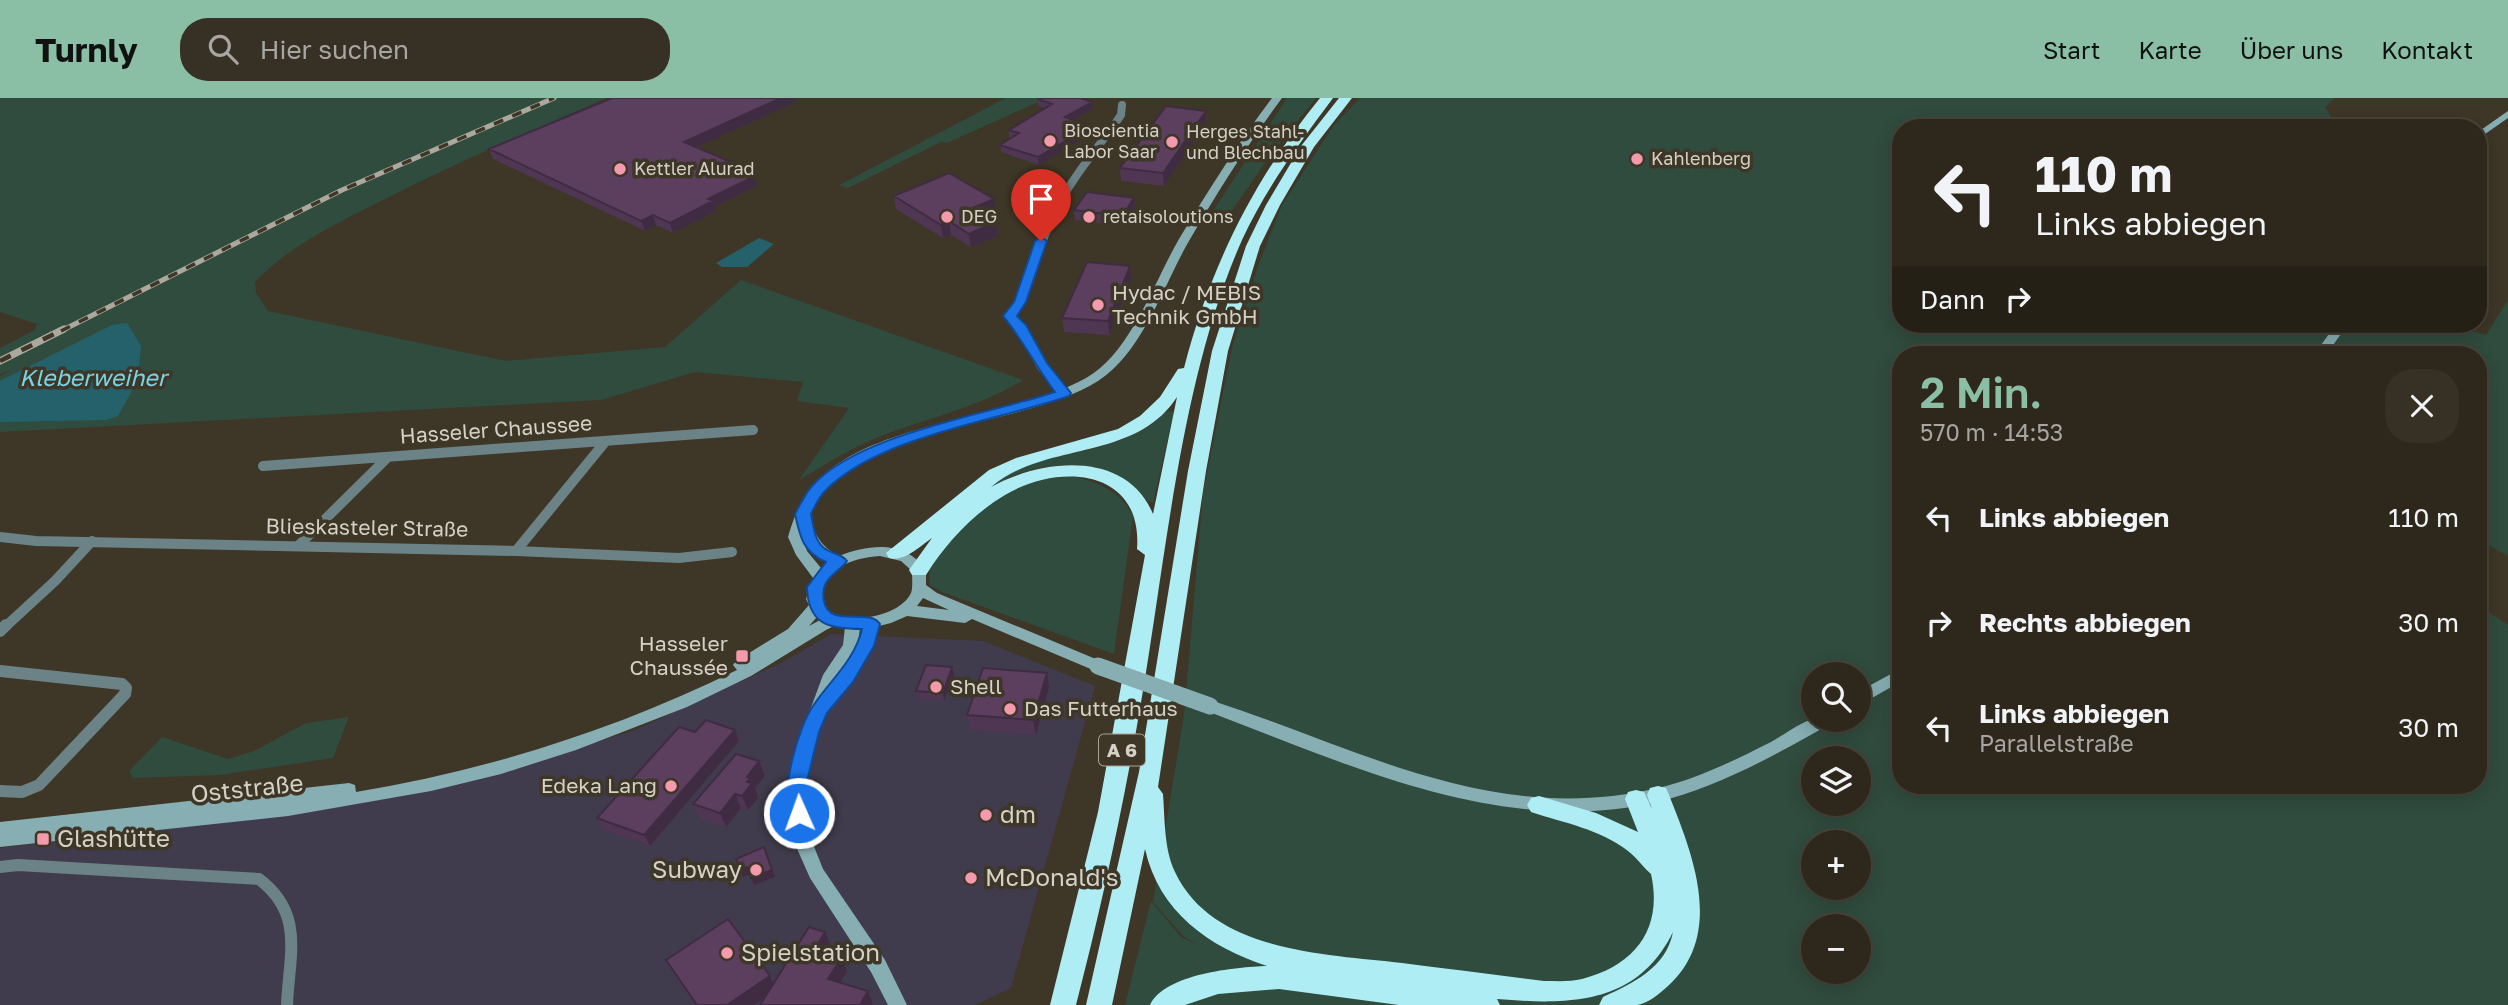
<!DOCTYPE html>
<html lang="de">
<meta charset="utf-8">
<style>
:root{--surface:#2e281c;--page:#363025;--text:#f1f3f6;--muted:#a7a6a3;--line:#49443b;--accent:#8abfa5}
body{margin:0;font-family:"Golos Text",sans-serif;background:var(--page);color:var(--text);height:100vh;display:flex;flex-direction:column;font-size:26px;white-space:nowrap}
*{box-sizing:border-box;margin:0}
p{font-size:23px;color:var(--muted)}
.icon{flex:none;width:38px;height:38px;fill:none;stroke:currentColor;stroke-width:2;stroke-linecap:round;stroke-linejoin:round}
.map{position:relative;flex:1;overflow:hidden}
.sheet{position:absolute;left:1892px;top:248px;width:595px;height:448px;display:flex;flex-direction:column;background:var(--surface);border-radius:28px;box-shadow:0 4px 18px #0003,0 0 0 2px var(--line)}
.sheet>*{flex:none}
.top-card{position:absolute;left:1892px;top:21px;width:595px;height:214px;border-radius:28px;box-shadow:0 4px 18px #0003,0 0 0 2px var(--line);background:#2e281c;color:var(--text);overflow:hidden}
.buttons{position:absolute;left:1801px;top:564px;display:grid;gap:14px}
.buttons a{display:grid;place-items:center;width:70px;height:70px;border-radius:50%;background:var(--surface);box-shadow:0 4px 18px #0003,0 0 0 2px var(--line);font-size:35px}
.pin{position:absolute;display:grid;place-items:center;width:60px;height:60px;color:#fff;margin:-72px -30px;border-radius:50% 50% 50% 0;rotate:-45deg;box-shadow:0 0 7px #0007}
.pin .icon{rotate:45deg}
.me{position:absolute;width:77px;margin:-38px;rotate:358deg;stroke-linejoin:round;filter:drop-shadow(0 0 5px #0008)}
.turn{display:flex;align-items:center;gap:24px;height:147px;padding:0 28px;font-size:32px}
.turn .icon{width:91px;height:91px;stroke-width:2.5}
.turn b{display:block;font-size:49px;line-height:60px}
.then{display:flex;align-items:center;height:66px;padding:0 28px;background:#0003;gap:14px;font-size:26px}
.round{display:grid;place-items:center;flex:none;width:74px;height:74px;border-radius:28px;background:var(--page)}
.headline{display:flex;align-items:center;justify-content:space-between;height:119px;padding:0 28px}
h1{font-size:42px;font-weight:600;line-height:52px;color:var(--accent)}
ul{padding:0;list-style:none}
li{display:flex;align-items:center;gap:21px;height:105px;padding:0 28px}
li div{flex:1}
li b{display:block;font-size:26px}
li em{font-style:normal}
header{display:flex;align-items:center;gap:42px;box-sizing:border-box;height:98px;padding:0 35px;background:var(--accent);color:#111}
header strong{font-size:33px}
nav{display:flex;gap:38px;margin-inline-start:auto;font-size:24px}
.search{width:490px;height:63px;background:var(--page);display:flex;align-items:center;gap:18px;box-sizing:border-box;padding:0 24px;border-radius:28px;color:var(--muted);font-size:26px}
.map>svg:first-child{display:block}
</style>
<header>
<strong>Turnly</strong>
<div class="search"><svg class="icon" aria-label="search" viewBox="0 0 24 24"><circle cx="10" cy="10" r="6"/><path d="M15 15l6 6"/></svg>Hier suchen</div>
<nav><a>Start</a><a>Karte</a><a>Über uns</a><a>Kontakt</a></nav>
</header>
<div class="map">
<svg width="2508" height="907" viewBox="0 0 2508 907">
<rect width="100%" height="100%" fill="#3e3626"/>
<path fill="#413c4d" d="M831 536 983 543 1095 588 1011 890 975 907H0V750L405 698 633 633 781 565Z"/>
<path fill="#304c3e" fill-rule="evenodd" d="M0 0H607C529 34 451 67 375 106 333 127 287 150 255 184L256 195 268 213 506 263 665 249 741 182 1023 282C980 309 928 320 881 338 852 349 826 366 799 382L849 310 797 303 803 284 695 274 601 302 0 334V278L11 272 0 276V250L35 232 37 226 0 214Z
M1006 0H1047L947 45 941 44 848 90 839 87Z
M1287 0H1316L1272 55 1224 124 1209 119Z
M1360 0H2335L2325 9 2338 30H1900V226H2303L2327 234 2344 226H2444L2486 237 2508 202V458L2478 441V257H1900V688H2478V507L2508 527V907H1125L1151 803 1181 839 1198 847 1183 838 1153 804 1184 618 1203 395 1232 250 1258 168 1282 107 1334 27ZM1813 576H1858V621H1813ZM1813 660H1858V705H1813ZM1813 744H1858V789H1813ZM1813 828H1858V873H1813Z
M1167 313 1174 314 1153 405C1139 401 1132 385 1119 378 1090 363 1052 365 1021 375 1006 380 991 390 977 398 989 389 1003 375 1017 370 1067 352 1128 353 1167 313Z
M1074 378C1100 386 1120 392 1133 418L1114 556 942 494 930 487 929 468C952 438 986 398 1024 385 1040 380 1057 380 1074 378Z
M349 619 333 660 220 677 133 680 129 673 162 639 228 661 254 653 306 625Z"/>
<path fill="#25616a" d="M759 140 774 146 747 169H722L716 165Z
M127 225 141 248 138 282 118 318 106 322 0 324V283L112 227Z"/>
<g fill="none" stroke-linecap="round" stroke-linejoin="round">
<path stroke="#6b8386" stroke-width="8" d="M1023 233 1010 218C1031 184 1039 145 1057 110 1074 76 1100 48 1121 17L1122 7"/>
<path stroke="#6b8386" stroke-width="10" d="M1022 231 1041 267 1064 295
M263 368 753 332
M0 439 36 443 516 453 679 460 732 454
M298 448 388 359
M516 453 605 344
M5 529 55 483 92 443"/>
<path stroke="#6b8386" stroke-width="12" d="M0 533 6 527
M0 573 122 586 126 590 125 596 39 687 22 694 0 693
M0 769 18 767 259 781C305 816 289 857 287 907"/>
<path fill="#87aeb3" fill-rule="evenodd" d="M1272 0H1282C1248 46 1218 93 1189 143 1163 188 1143 254 1098 283 1022 332 850 325 810 414L809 417C815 437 820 448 839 458 870 446 905 442 926 472V487L937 495 1103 564 1106 568 1103 572H1093L972 521 965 525 907 518 891 525 879 528 872 547 859 571 838 599 827 609 814 645 806 683 807 715 813 746 823 771 885 862 907 907H888L871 874 810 780 795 746 791 715 790 683 798 645 823 577 843 547 845 529 836 527 826 532 751 578 687 609 576 652 501 676 431 693 288 718 0 749V724L349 685 355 687 356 694C489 672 617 631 737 572L733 567 736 563 788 531 809 507 806 501 813 480 796 457 788 439C793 422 799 405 810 391 865 322 1009 323 1086 280 1130 256 1154 184 1179 141 1208 93 1238 45 1272 0ZM803 441 814 455 828 464 821 470 807 453ZM880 458 901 463 912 473C912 480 913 490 911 495 900 519 845 529 826 510 824 508 822 504 820 501 830 468 848 461 880 458ZM923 500 949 512 917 508ZM817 519 822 521 809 528ZM860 530H863L858 544Z
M2508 13V20L2478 41V34Z
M2336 226H2348L2326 257H2314Z
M1900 571V584L1858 608V594Z
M1210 602C1360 650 1493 729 1658 690 1697 681 1735 662 1771 644 1782 638 1801 624 1813 621 1818 620 1828 621 1834 621L1832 625C1777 656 1719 689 1657 704 1500 740 1348 666 1204 612L1202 608 1204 604Z"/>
<path fill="#afedf4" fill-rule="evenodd" d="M1320 0H1333C1299 46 1266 90 1242 142 1187 266 1170 421 1149 555 1131 673 1106 791 1076 907H1050L1098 714 1145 457 1137 451C1143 371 1060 364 1005 397 973 416 946 445 926 477H912L909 472 932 440C920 448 905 464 889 460L886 455 989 372 1016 360 1118 331 1140 318 1160 299 1178 271 1184 270C1210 169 1254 81 1320 0ZM1177 299 1153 416C1126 351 1041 361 991 389 1045 343 1135 364 1177 299Z
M1339 0H1352L1314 49 1280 107 1260 148 1228 253 1206 373 1158 689 1163 696C1165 722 1164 751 1175 774 1213 855 1327 856 1402 865 1449 871 1497 877 1544 883 1557 883 1570 884 1582 881 1636 867 1663 830 1651 776 1643 769 1637 760 1628 753 1600 731 1564 725 1531 714L1527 707 1531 700 1539 698 1596 715 1638 734 1625 701 1628 694 1636 692 1644 694 1652 711 1647 697 1650 690 1658 688 1666 690 1669 697C1693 757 1725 836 1668 888 1659 896 1649 905 1637 907 1625 907 1611 907 1599 907L1603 899C1633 885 1666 870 1673 834 1637 907 1570 907 1497 901L1500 907H1399L1279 891 1218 896 1185 907H1150C1164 876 1236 869 1267 868 1209 849 1159 814 1145 751L1112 907H1086L1139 674 1188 373 1212 253 1246 148 1266 107 1301 48Z"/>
<g stroke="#ada89d" stroke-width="5">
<path id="rail-far1" d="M61 233 342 92 554 0"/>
</g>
<g stroke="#ada89d" stroke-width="7">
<path id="rail" d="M0 263 64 231"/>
</g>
<use href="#rail-far1" stroke="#3e3626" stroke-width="3.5" stroke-dasharray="10" stroke-linecap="butt"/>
<use href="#rail" stroke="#3e3626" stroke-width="4.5" stroke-dasharray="12" stroke-linecap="butt"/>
<path stroke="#87aeb3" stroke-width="17" d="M1098 568 1210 608"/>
</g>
<path fill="#4f3652" d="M612 0H796L797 3 697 49 748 75 757 88 715 109 716 113 673 135 656 127 645 133 493 61 489 51Z
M1038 1 1092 4 1093 11 1073 22 1092 35 1039 67 1001 54 1000 47 1012 40 1009 39V32L1045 10 1038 8Z
M1206 25 1164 88 1121 83 1120 70Z
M894 98 996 114 986 118 996 124 998 138 971 149 951 137 943 140 896 111Z
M1134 100 1135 110 1123 128 1075 122 1074 112Z
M1131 181 1109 237 1064 234 1062 220Z
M1047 575 1049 589 1036 637 970 632 967 617Z
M954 577 944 603 918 601 916 593Z
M735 632 739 643 650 748 603 731 597 720Z
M765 678 755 690 758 700 748 712 741 710 726 729 699 720 693 706Z
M831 848 827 855 842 859 847 873 840 885 873 907 765 900 754 907H695L674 875 666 862 773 886Z"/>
<path fill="#402c42" d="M781 0H796L797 3 687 54 684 44Z
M1092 4 1093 11 1065 26V19Z
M1206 13V25L1164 88 1163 75Z
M1091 28 1092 35 1039 67 1038 59Z
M755 78 757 88 715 109 716 113 673 135 670 125 708 101Z
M1134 100 1135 110 1123 128 1122 118Z
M994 101 996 114 975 123 973 110Z
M653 117 656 127 645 133 641 123Z
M949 123 951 137 943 140 941 127Z
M996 124 998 138 971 149 969 136Z
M1130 168 1131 181 1109 237 1108 223Z
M952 569 954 577 944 603 943 595Z
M1047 575 1049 589 1036 637 1033 622Z
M735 632 739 643 650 748 644 737Z
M759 663 765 678 755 690 758 700 748 712 742 698 747 679Z
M735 696 741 710 726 729 720 715Z
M764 749 775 779 754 787 751 780Z
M747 769 750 776 743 779 740 772Z
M825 834 831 848 820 865 815 851Z
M842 859 847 873 834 895 828 881Z
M770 878 776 892 754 907H727Z
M868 893 873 907H860Z"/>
<path fill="#5c3f5f" stroke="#402c42" stroke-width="2" d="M612 0H781L684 44 747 71 742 73 755 78 708 101 713 103 670 125 653 117 641 123 489 51Z
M1039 0H1080L1092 4 1065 19 1091 28 1038 59 1000 47 1019 35 1009 32 1052 6 1038 1Z
M1166 8 1206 13 1163 75 1120 70Z
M949 75 994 101 973 110 996 124 969 136 949 123 941 127 894 98Z
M1087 94 1134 100 1122 118 1074 112Z
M1087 164 1130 168 1108 223 1062 220Z
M926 567 952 569 943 595 916 593Z
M983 570 1047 575 1033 622 967 617Z
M706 622 735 632 644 737 597 720 679 629 695 634Z
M736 656 759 663 747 679 750 680 747 684 752 685 742 698 735 696 720 715 693 706Z
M764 749 772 772 751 780 747 769 740 772 736 761Z
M728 821 770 878 727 907H697L666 862Z
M809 829 825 834 815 851 842 859 828 881 868 893 860 907H760Z"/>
<path fill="#1a73e8" stroke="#114b97" stroke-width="2" d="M1041 139 1047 143 1026 204 1017 218 1026 227 1047 265 1071 295 1069 298C997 323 879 338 825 393 819 399 815 408 811 416 814 429 814 445 827 452 834 456 842 456 847 463 841 472 830 476 825 487 823 491 823 499 824 503 829 531 869 509 880 526L874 548 853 584 827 615 819 634 807 683 809 715 806 721 799 723 792 721C779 694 798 628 815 605 832 581 855 561 862 531 828 531 808 526 807 489L826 464C803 454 800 439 795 416 800 407 805 396 812 388 858 336 989 316 1055 294 1036 269 1023 242 1003 218L1014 204 1035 143Z"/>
<g fill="#f39aac" stroke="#3e3626" stroke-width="2.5">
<circle cx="1050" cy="43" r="7"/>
<circle cx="1172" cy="44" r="7"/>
<circle cx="1637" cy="61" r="7"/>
<circle cx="620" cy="71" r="7"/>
<circle cx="947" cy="119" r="7"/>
<circle cx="1089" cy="119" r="7"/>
<circle cx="1098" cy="207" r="7"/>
<rect x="735" y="551" width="14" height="14" rx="3.5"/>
<circle cx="936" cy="589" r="7"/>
<circle cx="1010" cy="611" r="7"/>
<circle cx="671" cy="688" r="7"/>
<circle cx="986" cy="717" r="7"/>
<rect x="36" y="734" width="14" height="14" rx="3.5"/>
<circle cx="756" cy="772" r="7"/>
<circle cx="971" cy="780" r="7"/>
<circle cx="727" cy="855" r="7"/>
</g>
<g text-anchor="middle" stroke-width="7" stroke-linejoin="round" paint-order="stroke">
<g font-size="18" fill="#d5d1c7" stroke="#3e3626" text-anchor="start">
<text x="1064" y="39">Bioscientia<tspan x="1064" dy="21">Labor Saar</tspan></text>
<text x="1186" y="40">Herges Stahl-<tspan x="1186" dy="21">und Blechbau</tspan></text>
<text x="1651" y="67">Kahlenberg</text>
<text x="634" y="77">Kettler Alurad</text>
<text x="961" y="125">DEG</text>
<text x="1103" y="125">retaisoloutions</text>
</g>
<rect fill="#3e3626" stroke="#a8a297" stroke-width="2" x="1099" y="636.5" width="46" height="31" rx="5"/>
<g font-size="19" font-weight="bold" fill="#d5d1c7">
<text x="1122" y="659">A 6</text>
</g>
<g font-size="21" fill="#d5d1c7" stroke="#3e3626" text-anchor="start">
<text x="1112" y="202">Hydac / MEBIS<tspan x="1112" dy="24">Technik GmbH</tspan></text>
<text x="728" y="553" text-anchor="end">Hasseler<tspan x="728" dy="24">Chaussée</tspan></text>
<text x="950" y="596">Shell</text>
<text x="1024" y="618">Das Futterhaus</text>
<text x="657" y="695" text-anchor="end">Edeka Lang</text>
</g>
<g font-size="21" fill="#d5d1c7" stroke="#3e3626">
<text transform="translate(496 332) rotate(-4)" y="7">Hasseler Chaussee</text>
<text transform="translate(367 430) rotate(1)" y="7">Blieskasteler Straße</text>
</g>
<g font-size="23" font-style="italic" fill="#77d5e6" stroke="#3e3626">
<text x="93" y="288">Kleberweiher</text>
</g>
<g font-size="24" fill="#d5d1c7" stroke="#3e3626">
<text transform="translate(247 691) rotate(-6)" y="8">Oststraße</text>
</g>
<g font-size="24" fill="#d5d1c7" stroke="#3e3626" text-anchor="start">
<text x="1000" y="725">dm</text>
<text x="57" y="749">Glashütte</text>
<text x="742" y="780" text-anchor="end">Subway</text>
<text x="985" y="788">McDonald's</text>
<text x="741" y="863">Spielstation</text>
</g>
</g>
</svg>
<div class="buttons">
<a><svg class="icon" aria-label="search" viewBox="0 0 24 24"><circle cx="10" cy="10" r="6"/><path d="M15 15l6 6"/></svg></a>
<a><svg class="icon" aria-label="layers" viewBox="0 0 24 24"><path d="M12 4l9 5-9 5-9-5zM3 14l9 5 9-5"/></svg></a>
<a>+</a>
<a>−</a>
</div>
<div class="pin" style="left:1041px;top:143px;background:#d93025"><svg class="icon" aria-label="arrive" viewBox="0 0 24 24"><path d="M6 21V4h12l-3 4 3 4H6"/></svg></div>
<svg class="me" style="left:799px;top:715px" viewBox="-20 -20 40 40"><circle r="17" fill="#1a73e8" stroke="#fff" stroke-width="3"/><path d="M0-11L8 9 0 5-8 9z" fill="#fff"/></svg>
<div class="top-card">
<div class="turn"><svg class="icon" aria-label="left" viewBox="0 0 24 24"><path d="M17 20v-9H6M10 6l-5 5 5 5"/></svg><div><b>110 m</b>Links abbiegen</div></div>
<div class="then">Dann<svg class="icon" aria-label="right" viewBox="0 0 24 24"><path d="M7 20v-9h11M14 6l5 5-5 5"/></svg></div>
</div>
<section class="sheet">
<div class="headline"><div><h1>2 Min.</h1><p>570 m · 14:53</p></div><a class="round"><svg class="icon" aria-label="close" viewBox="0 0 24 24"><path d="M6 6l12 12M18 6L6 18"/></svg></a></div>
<ul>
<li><svg class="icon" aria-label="left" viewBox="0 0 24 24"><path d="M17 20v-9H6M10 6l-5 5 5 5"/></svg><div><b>Links abbiegen</b></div><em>110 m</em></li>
<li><svg class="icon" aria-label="right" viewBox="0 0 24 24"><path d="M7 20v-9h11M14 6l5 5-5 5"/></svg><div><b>Rechts abbiegen</b></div><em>30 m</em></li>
<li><svg class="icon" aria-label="left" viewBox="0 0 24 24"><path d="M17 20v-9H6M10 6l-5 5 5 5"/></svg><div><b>Links abbiegen</b><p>Parallelstraße</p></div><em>30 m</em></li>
</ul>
</section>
</div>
